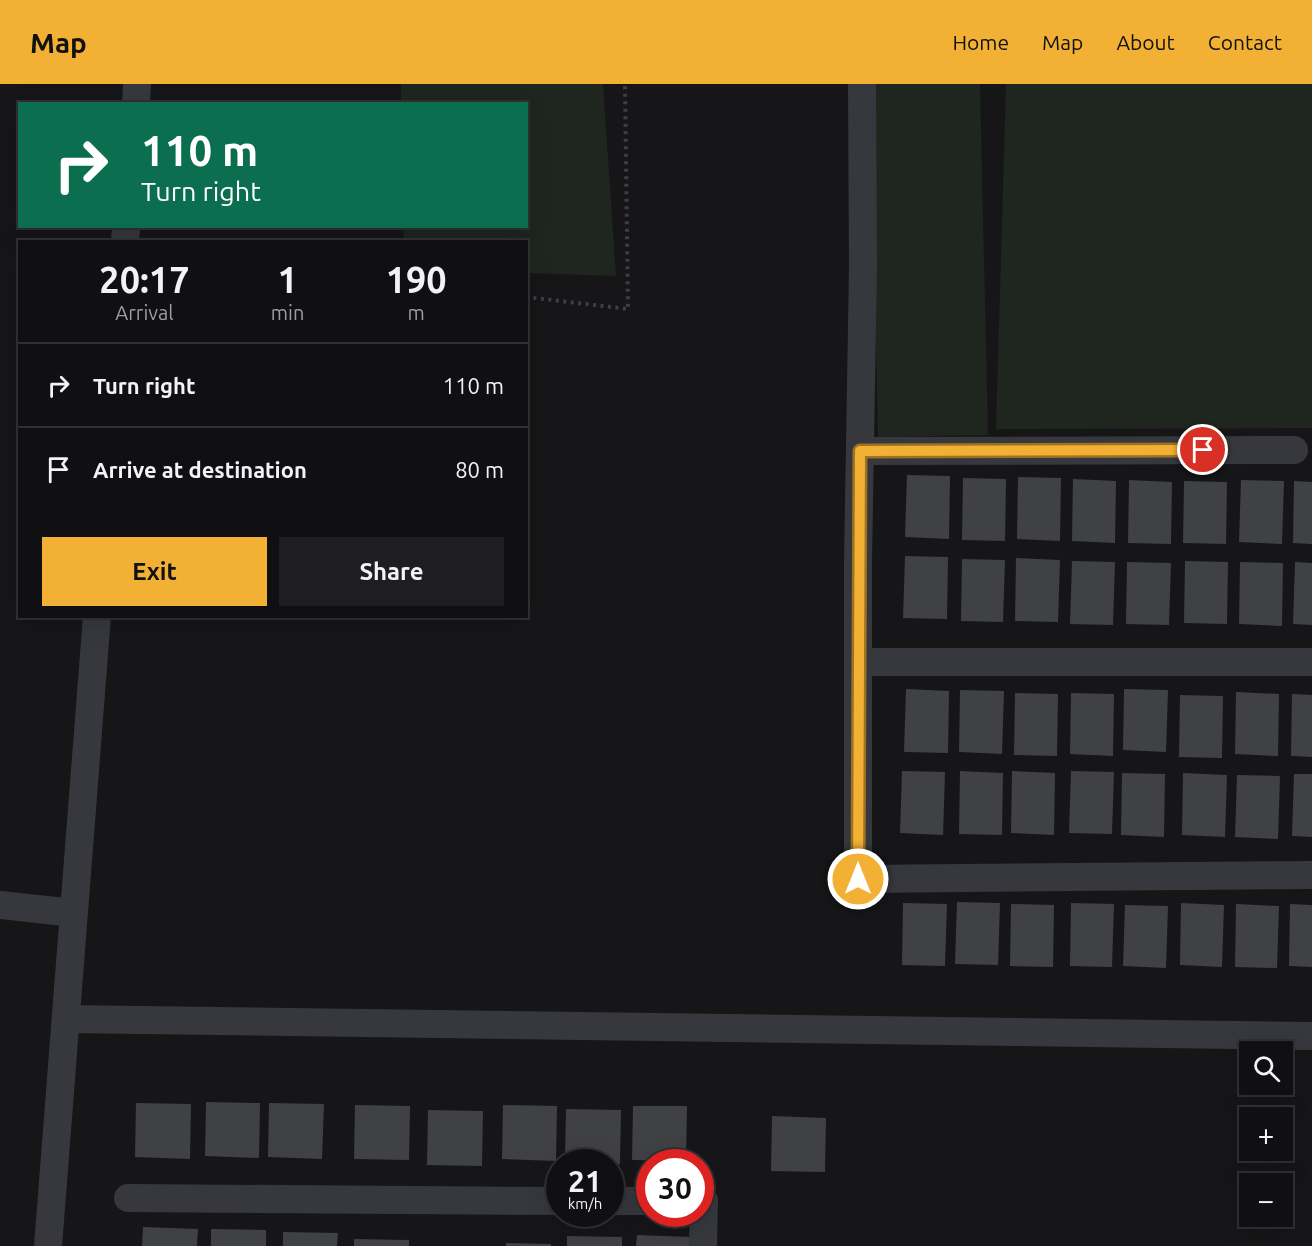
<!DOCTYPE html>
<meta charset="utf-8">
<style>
:root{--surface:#101012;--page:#1e1e20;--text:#f1f3f6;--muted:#9c9d9f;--line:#303032;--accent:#f2b134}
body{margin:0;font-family:Ubuntu,sans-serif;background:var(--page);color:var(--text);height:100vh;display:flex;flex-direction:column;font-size:22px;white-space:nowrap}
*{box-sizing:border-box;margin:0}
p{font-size:20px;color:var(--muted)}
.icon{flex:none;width:33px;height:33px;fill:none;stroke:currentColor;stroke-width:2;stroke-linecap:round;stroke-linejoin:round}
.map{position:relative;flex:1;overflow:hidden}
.drawer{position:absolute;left:18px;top:156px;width:510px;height:378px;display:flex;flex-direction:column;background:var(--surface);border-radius:0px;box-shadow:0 6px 24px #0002,0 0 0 2px var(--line)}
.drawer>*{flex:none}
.banner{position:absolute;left:18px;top:18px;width:510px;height:126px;border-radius:0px;box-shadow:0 6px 24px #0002,0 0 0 2px var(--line);background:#0b6e4f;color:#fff;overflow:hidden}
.fabs{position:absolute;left:1239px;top:957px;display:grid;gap:12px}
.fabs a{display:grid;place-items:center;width:54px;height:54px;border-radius:0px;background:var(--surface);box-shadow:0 6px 24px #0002,0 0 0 2px var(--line);font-size:30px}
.speed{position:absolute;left:546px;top:1065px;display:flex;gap:12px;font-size:30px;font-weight:700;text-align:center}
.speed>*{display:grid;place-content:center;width:78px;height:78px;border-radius:50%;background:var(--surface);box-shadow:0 6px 24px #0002,0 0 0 2px var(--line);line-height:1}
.speed small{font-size:15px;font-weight:400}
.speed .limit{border:9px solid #d22;background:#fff;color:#111}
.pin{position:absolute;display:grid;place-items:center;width:51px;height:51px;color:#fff;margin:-26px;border:3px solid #fff;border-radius:50%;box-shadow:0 2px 6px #0007}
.me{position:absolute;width:66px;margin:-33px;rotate:0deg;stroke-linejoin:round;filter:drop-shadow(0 0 4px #0008)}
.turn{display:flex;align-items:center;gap:21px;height:126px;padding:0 24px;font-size:27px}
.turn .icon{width:78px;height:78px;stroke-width:2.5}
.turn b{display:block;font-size:42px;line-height:51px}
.eta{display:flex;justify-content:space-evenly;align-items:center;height:102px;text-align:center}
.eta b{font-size:36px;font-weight:600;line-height:42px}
.button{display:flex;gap:12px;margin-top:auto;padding:12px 24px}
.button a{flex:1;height:69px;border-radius:0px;background:var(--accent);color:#111;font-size:24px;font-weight:600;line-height:69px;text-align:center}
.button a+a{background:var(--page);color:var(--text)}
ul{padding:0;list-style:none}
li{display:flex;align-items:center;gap:18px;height:84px;padding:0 24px;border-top:2px solid var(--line)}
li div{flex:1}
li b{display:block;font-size:22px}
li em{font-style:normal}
header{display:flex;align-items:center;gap:36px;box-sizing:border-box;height:84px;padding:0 30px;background:var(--accent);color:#111}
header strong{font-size:28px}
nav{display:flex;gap:33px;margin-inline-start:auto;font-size:21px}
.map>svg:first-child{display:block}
</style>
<header>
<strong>Map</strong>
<nav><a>Home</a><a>Map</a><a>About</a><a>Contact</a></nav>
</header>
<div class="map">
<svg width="1312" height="1162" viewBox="0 0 1312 1162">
<rect width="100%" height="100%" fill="#161618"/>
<path fill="#1e261f" d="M401 0H603L616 192 527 189 526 158 404 157 403 143 526 142V20L401 19Z
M870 0H980L988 351 878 353Z
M1006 0H1312V344L996 345Z"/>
<path fill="#404145" d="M907 391 950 392 949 455 905 453Z
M1018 393 1061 394 1060 457 1017 455Z
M963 394 1006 395 1005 457 962 456Z
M1073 395 1116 397 1115 459 1072 457Z
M1129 396 1172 398 1171 460 1128 459Z
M1241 396 1284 397 1282 460 1239 458Z
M1184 397 1227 398 1226 460 1183 459Z
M1294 397 1312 398V460L1293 459Z
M905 472 948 473 947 535 903 534Z
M1016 474 1060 476 1058 538 1015 537Z
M962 475 1005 476 1003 538 961 537Z
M1072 477 1115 478 1113 541 1070 540Z
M1185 477 1228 478 1227 540 1184 539Z
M1127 478 1171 479 1169 541 1126 540Z
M1240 478 1283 479 1282 542 1239 540Z
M1295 478 1312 479V541L1293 540Z
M906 605 949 607 948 669 904 668Z
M1124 605 1168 606 1166 668 1123 666Z
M960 606 1004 607 1002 670 959 668Z
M1236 608 1279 610 1278 672 1235 670Z
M1015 609 1058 610 1057 672 1014 671Z
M1071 609 1114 610 1113 672 1070 670Z
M1292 610 1312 611V673L1291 672Z
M1180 611 1223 612 1222 674 1179 673Z
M902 687 945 688 943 751 900 749Z
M960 687 1003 689 1002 751 959 750Z
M1012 687 1055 689 1054 751 1011 749Z
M1071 687 1114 688 1112 750 1069 749Z
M1122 689 1165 690 1164 753 1121 751Z
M1183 689 1227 691 1225 753 1182 751Z
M1294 690H1312V753L1292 752Z
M1237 691 1280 692 1278 755 1235 753Z
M957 818 1000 819 998 881 955 880Z
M903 819 947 820 945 882 902 881Z
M1071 819 1114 820 1112 883 1070 882Z
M1181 819 1224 821 1222 883 1180 881Z
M1011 820 1054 821 1053 883 1010 882Z
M1236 820 1279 822 1277 884 1235 883Z
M1290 820 1312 821V883L1289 882Z
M1125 821 1168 822 1166 884 1123 882Z
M206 1018 260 1019 259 1074 205 1072Z
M136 1019 191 1020 190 1075 135 1073Z
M269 1019 324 1020 322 1075 268 1073Z
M355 1021 410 1022 409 1076 354 1075Z
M503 1021 557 1022 556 1077 502 1075Z
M633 1022H687L686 1077 632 1076Z
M566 1025 621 1026 620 1080H610V1078H565Z
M428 1026 483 1027 482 1082 427 1081Z
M772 1032 826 1034 825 1088 771 1087Z
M143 1143 198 1145 197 1162H142Z
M211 1145 266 1146V1162H211Z
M283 1148 338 1149 337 1162H283Z
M637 1151 691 1153V1162H636Z
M567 1152 622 1153V1162H567Z
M354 1155 409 1156V1162H354Z
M506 1159 551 1160V1162H506Z"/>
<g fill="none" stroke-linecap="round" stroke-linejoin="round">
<path stroke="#3d3f44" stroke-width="4" stroke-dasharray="3 4.5" stroke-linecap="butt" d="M526 213 628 225 625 0"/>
<path stroke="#37383d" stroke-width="28" d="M862 0 863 183 858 478V795L1312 791
M136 20 137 0
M125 158 126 142
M860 367 1294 366
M858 578H1312
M0 821 74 829
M66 935 1312 952
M128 1114 560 1117
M610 1117H650
M700 1117H704L703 1162
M48 1162 97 532"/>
</g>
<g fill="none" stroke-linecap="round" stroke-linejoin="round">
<g stroke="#9d7322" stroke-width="15">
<path id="route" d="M858 795 860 367 1203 366"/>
</g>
<use href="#route" stroke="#f2b134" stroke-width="10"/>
</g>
</svg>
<div class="fabs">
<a><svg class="icon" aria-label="search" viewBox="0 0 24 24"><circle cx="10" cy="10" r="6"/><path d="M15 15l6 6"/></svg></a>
<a>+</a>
<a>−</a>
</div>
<div class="speed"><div>21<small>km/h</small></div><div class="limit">30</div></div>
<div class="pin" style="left:1203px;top:366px;background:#d93025"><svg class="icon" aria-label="arrive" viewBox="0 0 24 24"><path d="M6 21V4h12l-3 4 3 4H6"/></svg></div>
<svg class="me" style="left:858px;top:795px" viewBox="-20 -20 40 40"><circle r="17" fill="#f2b134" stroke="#fff" stroke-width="3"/><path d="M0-11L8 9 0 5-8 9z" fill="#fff"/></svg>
<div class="banner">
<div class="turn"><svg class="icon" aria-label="right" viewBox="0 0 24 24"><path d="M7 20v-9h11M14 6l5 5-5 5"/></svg><div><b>110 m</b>Turn right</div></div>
</div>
<section class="drawer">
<div class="eta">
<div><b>20:17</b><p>Arrival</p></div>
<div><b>1</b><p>min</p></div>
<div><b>190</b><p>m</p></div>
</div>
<ul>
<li><svg class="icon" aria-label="right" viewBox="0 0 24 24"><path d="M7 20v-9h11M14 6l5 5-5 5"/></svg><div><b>Turn right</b></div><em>110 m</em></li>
<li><svg class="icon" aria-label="arrive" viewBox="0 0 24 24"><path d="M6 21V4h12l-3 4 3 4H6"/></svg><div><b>Arrive at destination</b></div><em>80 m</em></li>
</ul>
<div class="button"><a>Exit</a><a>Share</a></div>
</section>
</div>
